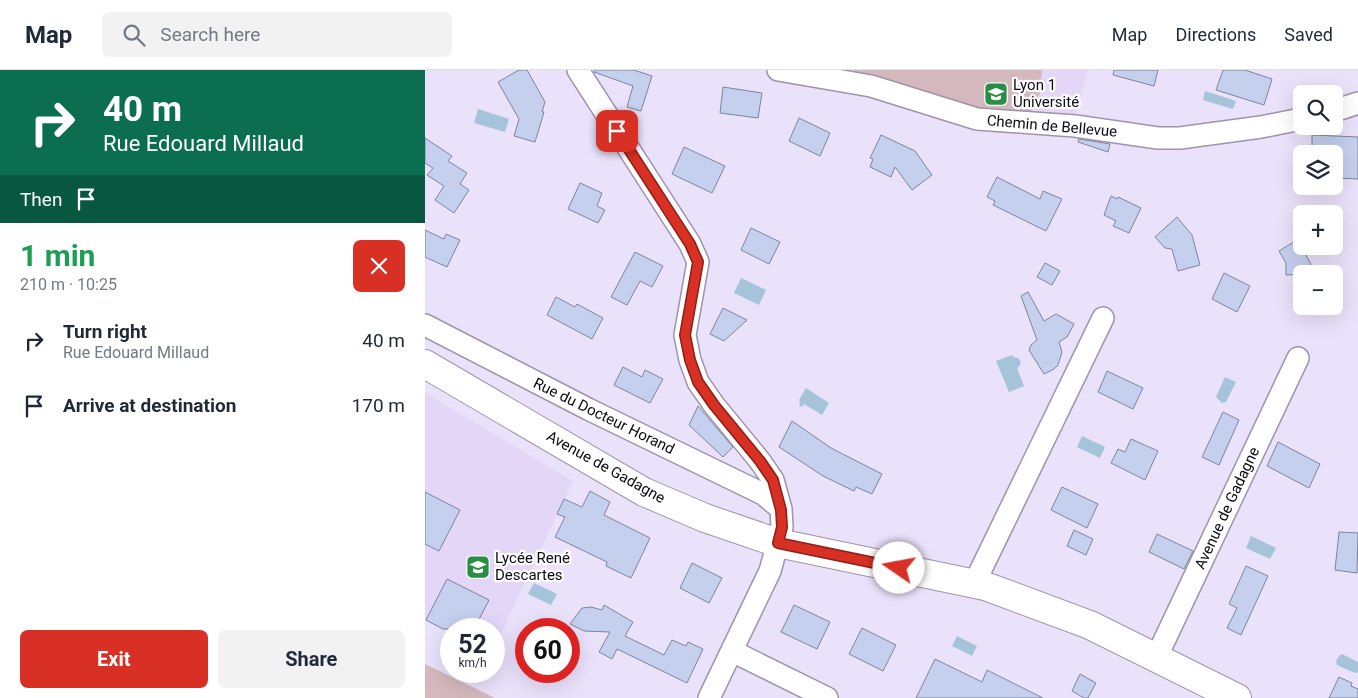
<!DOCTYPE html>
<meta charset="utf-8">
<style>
:root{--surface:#fff;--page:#f2f2f3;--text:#1f2937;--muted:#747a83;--line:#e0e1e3;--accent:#d93025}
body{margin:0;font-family:Roboto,sans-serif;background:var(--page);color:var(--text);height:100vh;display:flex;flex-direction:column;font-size:19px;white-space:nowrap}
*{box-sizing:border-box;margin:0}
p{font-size:16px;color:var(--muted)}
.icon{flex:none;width:28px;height:28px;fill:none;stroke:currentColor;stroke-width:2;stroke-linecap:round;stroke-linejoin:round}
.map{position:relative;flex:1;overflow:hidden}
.panel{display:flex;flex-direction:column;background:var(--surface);width:425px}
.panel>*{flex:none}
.banner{background:#0b6e4f;color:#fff;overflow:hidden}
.fabs{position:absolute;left:868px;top:15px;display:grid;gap:10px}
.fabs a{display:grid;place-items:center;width:50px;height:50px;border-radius:8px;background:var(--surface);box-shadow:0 5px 20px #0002;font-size:25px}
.speed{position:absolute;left:15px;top:548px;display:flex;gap:10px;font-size:25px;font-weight:700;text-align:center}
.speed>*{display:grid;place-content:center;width:65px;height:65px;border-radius:50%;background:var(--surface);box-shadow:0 5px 20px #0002;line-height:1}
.speed small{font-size:12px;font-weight:400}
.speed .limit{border:8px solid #d22;background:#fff;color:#111}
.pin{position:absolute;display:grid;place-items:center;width:42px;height:42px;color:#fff;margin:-21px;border-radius:10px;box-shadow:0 2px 8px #0006}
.me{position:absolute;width:55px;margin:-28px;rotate:282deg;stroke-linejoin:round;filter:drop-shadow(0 0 4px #0008)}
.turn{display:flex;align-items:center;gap:18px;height:105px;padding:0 20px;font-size:22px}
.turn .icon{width:65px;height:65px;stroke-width:2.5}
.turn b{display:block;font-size:35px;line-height:42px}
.then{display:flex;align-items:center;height:48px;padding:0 20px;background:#0003;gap:10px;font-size:19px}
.round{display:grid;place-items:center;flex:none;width:52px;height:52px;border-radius:8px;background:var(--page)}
.summary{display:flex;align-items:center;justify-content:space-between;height:85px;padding:0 20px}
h1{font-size:30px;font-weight:700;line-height:38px;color:#1e9e55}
.primary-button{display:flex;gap:10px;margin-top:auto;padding:10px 20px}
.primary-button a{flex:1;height:58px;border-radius:8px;background:var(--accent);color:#fff;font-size:20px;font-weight:700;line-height:58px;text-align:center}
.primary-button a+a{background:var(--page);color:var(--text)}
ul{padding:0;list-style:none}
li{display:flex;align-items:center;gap:15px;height:65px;padding:0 20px}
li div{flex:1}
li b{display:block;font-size:19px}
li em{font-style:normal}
header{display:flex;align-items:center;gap:30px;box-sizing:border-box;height:70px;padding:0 25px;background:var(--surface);border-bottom:1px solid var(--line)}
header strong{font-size:24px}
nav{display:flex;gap:28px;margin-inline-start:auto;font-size:18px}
.search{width:350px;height:45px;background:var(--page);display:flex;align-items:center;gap:12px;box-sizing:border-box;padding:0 18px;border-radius:8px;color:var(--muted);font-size:19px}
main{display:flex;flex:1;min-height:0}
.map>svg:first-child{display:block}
</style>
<header>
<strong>Map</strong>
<div class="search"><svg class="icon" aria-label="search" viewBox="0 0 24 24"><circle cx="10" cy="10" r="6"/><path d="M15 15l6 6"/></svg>Search here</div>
<nav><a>Map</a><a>Directions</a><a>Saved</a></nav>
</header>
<main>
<section class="panel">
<div class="banner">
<div class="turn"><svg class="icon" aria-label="right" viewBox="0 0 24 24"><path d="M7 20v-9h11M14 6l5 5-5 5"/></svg><div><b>40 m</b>Rue Edouard Millaud</div></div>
<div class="then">Then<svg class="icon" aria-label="arrive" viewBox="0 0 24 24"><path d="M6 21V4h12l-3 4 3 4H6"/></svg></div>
</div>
<div class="summary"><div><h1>1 min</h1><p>210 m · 10:25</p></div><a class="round" style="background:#d93025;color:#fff"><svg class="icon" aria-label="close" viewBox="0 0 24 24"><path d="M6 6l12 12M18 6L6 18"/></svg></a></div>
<ul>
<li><svg class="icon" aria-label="right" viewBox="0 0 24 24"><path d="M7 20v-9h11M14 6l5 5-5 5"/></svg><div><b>Turn right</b><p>Rue Edouard Millaud</p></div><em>40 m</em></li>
<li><svg class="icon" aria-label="arrive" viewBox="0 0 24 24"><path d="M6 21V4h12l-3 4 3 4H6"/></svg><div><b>Arrive at destination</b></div><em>170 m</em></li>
</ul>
<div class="primary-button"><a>Exit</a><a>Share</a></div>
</section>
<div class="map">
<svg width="933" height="628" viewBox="0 0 933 628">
<rect width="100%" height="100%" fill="#eae1fa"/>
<path fill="#e3d6f7" d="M429 0H663L649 48 605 43Z
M0 323 148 411 69 578V559H26V563L2 550 0 553Z"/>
<path fill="#d4b8be" d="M429 0H617L615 23 605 43 544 39 427 8Z
M0 594 70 628H0Z"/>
<path fill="#a5c3d9" d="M780 21 811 31 808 39 778 30Z
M53 39 84 49 80 62 49 53Z
M316 208 341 220 334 235 309 223Z
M587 285 588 287 593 288 596 292 595 295 592 298 599 316 584 322 571 291Z
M800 307 811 312 801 332 797 333 791 327Z
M381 318 404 333 397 345 379 334 377 337 374 335 375 332 374 330Z
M657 366 680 377 675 388 652 377Z
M826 466 851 478 845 489 821 478Z
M109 513 132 524 126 535 103 524Z
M532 566 552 576 547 586 527 576Z
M917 584 933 592V602L930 603 912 595 911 591 914 586Z"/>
<path fill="#c5cfee" stroke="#7d859c" d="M94 0H102L120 32 117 42H119L110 72 89 66 94 49 73 12Z
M170 0H209L227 6 216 41 202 37 208 16 169 2Z
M689 0H733L729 16 688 5Z
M798 0H820L847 9 839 35 791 20Z
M298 17 337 23 333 48 295 43Z
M374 48 405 63 395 86 364 71Z
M456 65 490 81 507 105 487 120 470 97 466 107 445 97 448 89 445 88Z
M887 65 933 67V109L909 108V84H894V81L887 80Z
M0 68 27 86 23 91 42 103 35 114 44 120 29 143 10 130 19 116 2 105 8 98 0 93Z
M654 69 685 74 683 82 653 72Z
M259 77 300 96 287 123 247 104Z
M572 107 615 129 618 121 637 129 621 161 568 135 570 131 562 127Z
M155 113 177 123 172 136 180 140 173 153 143 139Z
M686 126 692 129 693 127 716 138 704 163 688 156 691 151 679 145Z
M752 147 767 165 775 195 753 201 747 179 740 178 730 167Z
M326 158 355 172 344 194 316 180Z
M0 160 19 169 21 164 35 170 22 197 0 187Z
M872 170 886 194 887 204 861 205V193L854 181Z
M210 182 238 196 227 217 215 211 202 235 186 227Z
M620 193 635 201 627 215 612 207Z
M799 203 825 216 812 242 787 229Z
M603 222 619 251 631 244 649 254 642 267 634 272 637 282 633 295 629 299 619 304 604 280 606 275 612 270 596 226Z
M131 227 150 237 152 234 178 248 167 269 122 245Z
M298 238 322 250 299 271 285 264Z
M198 297 217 307 220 300 238 309 225 333 189 315Z
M682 301 718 318 708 339 673 322Z
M273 336 308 377 298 387 264 355Z
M798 342 814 350 794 395 777 387Z
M367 351 406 378 457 404 447 424 431 417 429 421 398 406 354 377Z
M706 369 733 381 720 410 686 393 693 379 700 382Z
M853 372 895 394 884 418 842 396Z
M637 417 673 434 662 458 626 440Z
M165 421 185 432 179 445 225 468 206 508 181 496 182 492 130 467 140 447 132 444 139 429 157 437Z
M0 422 35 440 14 481 0 474Z
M649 460 668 469 661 485 642 476Z
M914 462 933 463 932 503 910 500Z
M732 464 768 481 759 499 724 482Z
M267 493 297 508 284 533 255 518Z
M821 496 843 506 816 565 802 558 812 538 804 534Z
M22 509 64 530 49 559H18L1 550Z
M179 535 208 552 200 566 239 585 247 570 261 576 263 572 278 579 262 613 192 579 187 589 174 582 185 562 159 561 145 554 157 538 166 537 177 540Z
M369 535 405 552 392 579 356 562Z
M437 558 471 575 458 601 424 584Z
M510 589 557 612 562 600 618 628H491Z
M655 604 671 613 663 628H659L647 621Z
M914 607 927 613 926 616 933 619V628H904Z"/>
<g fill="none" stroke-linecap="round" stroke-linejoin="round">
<g stroke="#9d94ab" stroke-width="24">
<path id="minor" d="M153 0 265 174 273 192 260 265 265 290 273 312 289 335 335 391 348 410 356 439 357 457 345 501 284 628
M353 0 446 16 552 49 650 56 733 68H755L836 57 876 49
M909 41 933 33
M0 255 163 339 338 424 356 439
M549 514 678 248
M307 581 402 628
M731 588 873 288"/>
</g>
<g stroke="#9d94ab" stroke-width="30">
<path id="major" d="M0 294 219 422 280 448 353 473 560 516 665 555 812 628"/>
</g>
<use href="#minor" stroke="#fff" stroke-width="21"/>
<use href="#major" stroke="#fff" stroke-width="28"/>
</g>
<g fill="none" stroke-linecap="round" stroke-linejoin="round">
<g stroke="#8d1f18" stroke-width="12">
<path id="route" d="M192 61 265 174 273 192 260 265 265 290 273 312 289 335 335 391 348 410 356 440 357 457 353 473 474 498"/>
</g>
<use href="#route" stroke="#d93025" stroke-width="9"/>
</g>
<defs>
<g id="university-square" transform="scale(1.25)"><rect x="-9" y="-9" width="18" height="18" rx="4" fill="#298e43" stroke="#fff"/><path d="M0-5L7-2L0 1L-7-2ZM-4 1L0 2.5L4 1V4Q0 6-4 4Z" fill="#fff"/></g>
<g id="school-square" transform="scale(1.25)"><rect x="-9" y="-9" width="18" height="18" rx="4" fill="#298e43" stroke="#fff"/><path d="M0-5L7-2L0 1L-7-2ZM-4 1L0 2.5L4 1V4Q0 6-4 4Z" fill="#fff"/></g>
</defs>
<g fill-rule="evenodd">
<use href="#university-square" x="571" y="24"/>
<use href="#school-square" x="53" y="497"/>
</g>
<g text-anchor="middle" stroke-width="4.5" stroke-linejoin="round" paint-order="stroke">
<g font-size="15" fill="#0e0a13" stroke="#fff" text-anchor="start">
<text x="588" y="20">Lyon 1<tspan x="588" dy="17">Université</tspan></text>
<text x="70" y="493">Lycée René<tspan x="70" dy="17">Descartes</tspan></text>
</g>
<g font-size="15" fill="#0e0a13" stroke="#fff">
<text transform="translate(627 56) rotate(5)" y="5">Chemin de Bellevue</text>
<text transform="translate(179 346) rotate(26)" y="5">Rue du Docteur Horand</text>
<text transform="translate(181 397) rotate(29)" y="5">Avenue de Gadagne</text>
<text transform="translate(802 438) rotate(-65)" y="5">Avenue de Gadagne</text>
</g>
</g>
</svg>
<div class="fabs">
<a><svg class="icon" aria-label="search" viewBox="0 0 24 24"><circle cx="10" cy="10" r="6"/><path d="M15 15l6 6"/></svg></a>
<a><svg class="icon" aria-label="layers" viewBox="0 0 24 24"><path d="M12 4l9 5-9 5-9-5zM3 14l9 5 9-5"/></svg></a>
<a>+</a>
<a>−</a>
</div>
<div class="speed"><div>52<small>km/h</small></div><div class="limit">60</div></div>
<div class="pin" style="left:192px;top:61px;background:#d93025"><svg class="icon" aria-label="arrive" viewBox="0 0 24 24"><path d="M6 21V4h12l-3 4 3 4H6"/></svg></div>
<svg class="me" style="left:474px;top:498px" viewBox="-20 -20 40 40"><circle r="19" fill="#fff"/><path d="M0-13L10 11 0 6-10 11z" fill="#d93025"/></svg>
</div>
</main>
